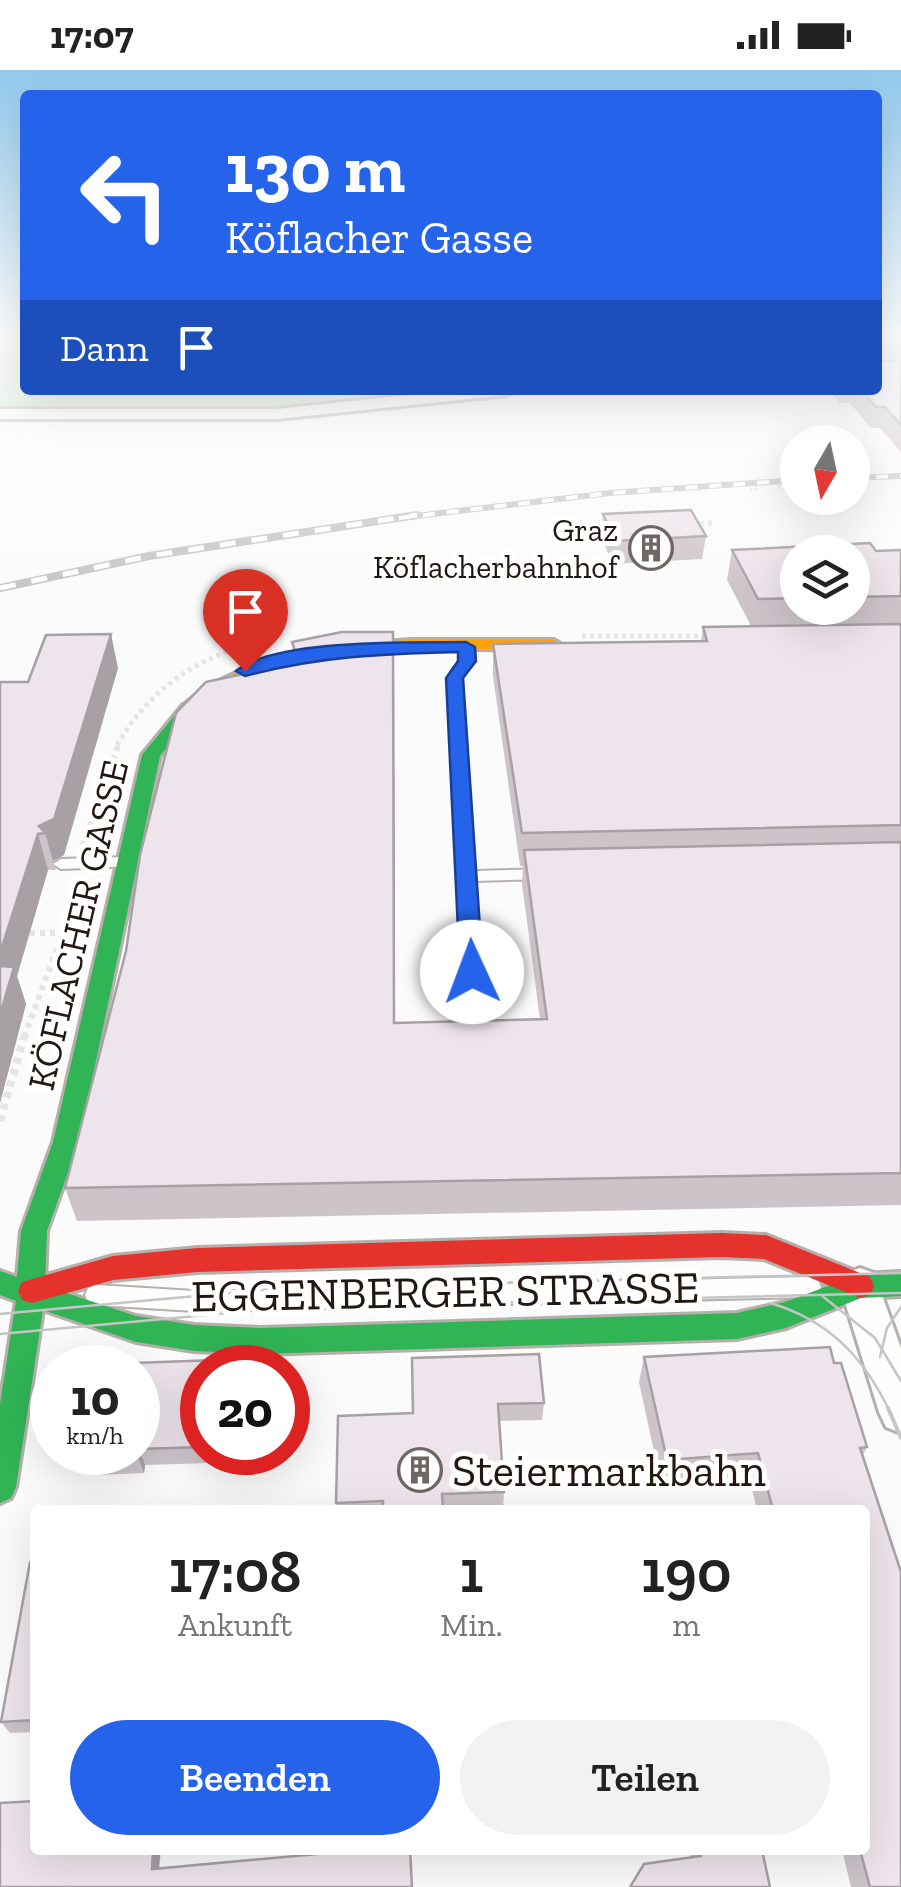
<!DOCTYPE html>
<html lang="de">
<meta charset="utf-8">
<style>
:root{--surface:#fff;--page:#f2f2f2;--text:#222;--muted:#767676;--accent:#2563eb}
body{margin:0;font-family:"Zilla Slab",serif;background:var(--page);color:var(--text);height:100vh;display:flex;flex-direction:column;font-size:38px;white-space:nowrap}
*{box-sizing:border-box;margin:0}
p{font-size:32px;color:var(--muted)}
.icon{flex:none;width:55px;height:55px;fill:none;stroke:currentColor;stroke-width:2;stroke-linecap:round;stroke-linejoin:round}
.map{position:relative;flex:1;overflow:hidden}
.side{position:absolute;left:30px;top:1435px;width:840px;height:350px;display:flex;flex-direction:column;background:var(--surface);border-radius:10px;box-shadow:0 10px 40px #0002}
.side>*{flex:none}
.banner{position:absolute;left:20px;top:20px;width:862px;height:305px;border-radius:10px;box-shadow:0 10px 40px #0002;background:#2563eb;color:#fff;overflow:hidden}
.needle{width:65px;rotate:189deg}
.tools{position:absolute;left:780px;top:355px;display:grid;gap:20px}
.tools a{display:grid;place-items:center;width:90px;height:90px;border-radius:50%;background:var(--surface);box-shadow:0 10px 40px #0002;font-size:50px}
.speed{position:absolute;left:30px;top:1275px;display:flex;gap:20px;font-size:50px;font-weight:700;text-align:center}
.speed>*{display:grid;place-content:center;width:130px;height:130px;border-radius:50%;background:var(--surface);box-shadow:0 10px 40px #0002;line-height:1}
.speed small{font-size:25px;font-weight:400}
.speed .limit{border:15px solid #d22;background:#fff;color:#111}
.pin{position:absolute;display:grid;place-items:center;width:85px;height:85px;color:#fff;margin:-102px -42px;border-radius:50% 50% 50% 0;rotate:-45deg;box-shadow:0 0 10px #0007}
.pin .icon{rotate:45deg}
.me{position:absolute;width:110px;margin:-55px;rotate:358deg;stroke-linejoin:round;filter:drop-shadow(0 0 8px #0008)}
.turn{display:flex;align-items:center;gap:35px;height:210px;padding:0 40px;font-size:45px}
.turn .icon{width:130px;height:130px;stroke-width:2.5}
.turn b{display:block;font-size:70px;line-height:85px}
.then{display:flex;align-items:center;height:95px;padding:0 40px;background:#0003;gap:20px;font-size:38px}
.eta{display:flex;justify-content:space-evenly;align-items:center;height:170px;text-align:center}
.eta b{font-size:60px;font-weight:600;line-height:70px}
.primary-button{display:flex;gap:20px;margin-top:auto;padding:20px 40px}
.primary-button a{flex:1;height:115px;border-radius:60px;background:var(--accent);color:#fff;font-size:40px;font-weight:600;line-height:115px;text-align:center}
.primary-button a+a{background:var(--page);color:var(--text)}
.status{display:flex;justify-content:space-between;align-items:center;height:70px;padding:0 50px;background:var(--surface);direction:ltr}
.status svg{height:28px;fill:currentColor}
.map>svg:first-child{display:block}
</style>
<div class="status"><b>17:07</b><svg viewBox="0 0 49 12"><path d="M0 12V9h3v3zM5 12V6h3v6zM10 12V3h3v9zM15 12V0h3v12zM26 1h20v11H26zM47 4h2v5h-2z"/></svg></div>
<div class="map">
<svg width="901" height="1817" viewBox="0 0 901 1817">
<rect width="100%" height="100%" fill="#fbfbfb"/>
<path fill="#cee8d6" d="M0 269H25V320H449L282 338 0 337Z"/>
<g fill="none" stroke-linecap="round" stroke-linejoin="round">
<g stroke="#b6b0ad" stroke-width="4">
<path id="lane" d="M467 573 473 577 474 591 462 608 474 801 547 799 555 804 547 809 474 811 480 901 471 907 462 901 448 608 460 591 461 577Z
M127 787 135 792 133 796 61 799 53 794 61 789Z
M810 1207 818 1210 821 1217 818 1224 810 1227 195 1241 96 1235 88 1232 85 1225 88 1218 96 1215 195 1221Z"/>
</g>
<g stroke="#b6b0ad" stroke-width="6">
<path id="street" d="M457 320H517L508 325 277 349H0V339H277Z
M860 1198 874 1203 901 1278V1363L886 1357 879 1342 840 1216 846 1203Z"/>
</g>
<g stroke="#b6b0ad" stroke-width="6">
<path id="fast" d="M189 634 198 639 160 686 79 1072 47 1161 45 1216 136 1246 194 1255 260 1258 737 1243 785 1232 860 1204 901 1202V1226L861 1228 786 1258 737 1269 260 1284 194 1281 136 1272 43 1240 16 1417 11 1428 0 1433V1334L16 1231 0 1225V1201L17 1207 21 1161 53 1072 142 685 183 635Z"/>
</g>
<g stroke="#b6b0ad" stroke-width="6">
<path id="slow" d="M411 570H554L562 575 554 580C467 579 379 574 294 596 275 601 255 609 237 618 220 626 202 646 183 643L180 639C233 586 340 574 411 570Z"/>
</g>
<g stroke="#b6b0ad" stroke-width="6">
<path id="jam" d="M722 1163 766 1165 870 1207 874 1216 870 1225 860 1228 764 1189 722 1187 197 1202 113 1210 32 1233 22 1230 18 1221 22 1212 113 1186 197 1178Z"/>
</g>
<path stroke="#e6e5e5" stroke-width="4" stroke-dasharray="2.5 2.5" stroke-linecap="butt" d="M0 280H25
M0 309H25
M778 417 798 416
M750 419 759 418"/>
<path stroke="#e6e5e5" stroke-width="5" stroke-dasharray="4 4" stroke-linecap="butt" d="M692 454 712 453
M568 472 602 468
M578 481 591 502
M582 566H709
M117 675C149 621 188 594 247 574"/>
<path stroke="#e6e5e5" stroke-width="6" stroke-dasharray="5 5" stroke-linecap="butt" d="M83 775 119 673
M30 863H65
M24 967 63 863 75 812"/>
<path stroke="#e6e5e5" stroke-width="8" stroke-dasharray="6 6" stroke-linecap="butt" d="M0 1051 25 964
M63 1291H101"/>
<use href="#lane" fill="#fefefe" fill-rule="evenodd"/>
<use href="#street" fill="#fefefe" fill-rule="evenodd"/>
<use href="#fast" fill="#30b455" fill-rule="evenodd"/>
<use href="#slow" fill="#ff9f0a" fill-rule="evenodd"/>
<use href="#jam" fill="#e5322d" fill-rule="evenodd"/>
<path stroke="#c6c5c5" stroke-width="2.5" d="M821 1225 875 1268 901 1311
M770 1233C828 1250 863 1286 889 1340
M0 1244 284 1218 901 1203
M0 1264 282 1238 901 1223
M880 1287 887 1258 901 1237"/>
<path stroke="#c6c5c5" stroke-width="4" d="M888 1338 901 1368"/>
<g stroke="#c6c5c5" stroke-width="6">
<path id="rail-far1" d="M852 408 901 406
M399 448 610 423 798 410"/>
</g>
<g stroke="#c6c5c5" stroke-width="8">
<path id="rail" d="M0 518 149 486 417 445"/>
</g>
<use href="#rail-far1" stroke="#fff" stroke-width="4" stroke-dasharray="12" stroke-linecap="butt"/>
<use href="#rail" stroke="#fff" stroke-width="5" stroke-dasharray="16" stroke-linecap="butt"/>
</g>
<path fill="#cdc4ca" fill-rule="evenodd" d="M878 269H901V382L880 358H871L850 333H840L829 320H878Z
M603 444 706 466 702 489 613 494 601 467Z
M732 480H901V1135L77 1151 65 1118 294 593 292 572 394 593 395 953 540 949 522 814 523 796H520L493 606V574L701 571 703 557 751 556 727 510ZM798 482H852V538H798Z
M118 598 64 785 53 791 56 800H48L17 906 26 934 0 1033 28 612Z
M644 1287 834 1293 867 1377 862 1387 901 1817H851L842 1780H865V1440H757L749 1407 661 1414 639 1312Z
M412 1288 544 1333 542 1350 499 1351 504 1422 503 1438 452 1440H337L336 1433 413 1343Z
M244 1289 246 1298H202V1382H242L241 1392 145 1395 144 1403 98 1405 95 1398 70 1399 62 1382H138V1298Z
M35 1492V1662L10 1663 1 1652Z
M689 1780H762L691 1788Z"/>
<path fill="#a7a0a4" d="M393 562 394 593 395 986 394 953Z
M111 564 118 598 64 785 53 791 45 763 39 756Z
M38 764 48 800 17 906 26 934 0 1033V883Z
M139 1379 145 1395 144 1403 138 1387Z
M153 1780H161L158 1807 152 1799Z"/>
<path fill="#eee4eb" stroke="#a7a0a4" stroke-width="2.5" d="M878 269H901V276H880V291H901V355L885 337H876L861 320H878Z
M691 440 706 466 615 471 603 444Z
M870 473 876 481 901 480V526L852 527V482H798V528L758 529 732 480Z
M901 554V755L522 763 493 574 707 571 703 557Z
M342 562H393L394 953 547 949 524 780 901 772V1103L65 1118 126 881 140 785 176 643 206 612 299 592 292 572Z
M111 564 54 749 39 756 45 763 38 764 0 883V612H28L46 565Z
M0 896 14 897 0 945Z
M830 1277 834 1293H841L867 1377 860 1378 901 1502V1817H870L860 1780H865V1440H773L758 1383 667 1390 644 1287Z
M539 1284 544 1333 498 1334 504 1422 442 1424 443 1440H383V1431L336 1433 338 1346 413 1343 412 1288Z
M244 1289 243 1298H202V1377L139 1379 138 1387 91 1389 92 1382H138V1298H78V1295Z
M30 1492H35V1650L1 1652Z
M35 1731V1780H153L152 1799 361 1780H410L412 1817H0V1733Z
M700 1780H762L770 1817H630L644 1794 701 1786Z"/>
<linearGradient id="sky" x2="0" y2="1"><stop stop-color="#93caee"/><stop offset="0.51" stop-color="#fdfdfd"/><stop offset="1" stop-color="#fdfdfd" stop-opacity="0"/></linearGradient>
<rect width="901" height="523" fill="url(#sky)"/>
<path fill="#2563eb" stroke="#184099" stroke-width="2.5" d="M466 572 475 577 476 591 463 608 483 902 472 909 460 902 446 608 458 591V582C380 584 321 586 245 606L236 601C277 568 412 573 466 572Z"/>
<defs>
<g id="building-ring" transform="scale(2.25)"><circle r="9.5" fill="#fff" stroke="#6f6763" stroke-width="1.5"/><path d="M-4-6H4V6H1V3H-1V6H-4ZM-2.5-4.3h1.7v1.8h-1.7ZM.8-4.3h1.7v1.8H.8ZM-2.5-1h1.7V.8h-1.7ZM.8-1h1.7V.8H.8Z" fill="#6f6763"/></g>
</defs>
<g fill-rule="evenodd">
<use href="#building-ring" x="651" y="478"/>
<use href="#building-ring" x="420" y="1400"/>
</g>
<g text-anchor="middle" stroke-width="10" stroke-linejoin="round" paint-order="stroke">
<g font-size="32" fill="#231711" stroke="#fff" text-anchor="end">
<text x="618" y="471">Graz<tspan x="618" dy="37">Köflacherbahnhof</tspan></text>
</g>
<g font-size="38" fill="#231711" stroke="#fff">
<text transform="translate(78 855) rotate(-77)" y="13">KÖFLACHER GASSE</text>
</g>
<g font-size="45" fill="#231711" stroke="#fff">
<text transform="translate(445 1221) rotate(-1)" y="16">EGGENBERGER STRASSE</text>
</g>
<g font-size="45" fill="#231711" stroke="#fff" text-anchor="start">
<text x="452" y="1416">Steiermarkbahn</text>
</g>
</g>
</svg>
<div class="tools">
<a><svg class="needle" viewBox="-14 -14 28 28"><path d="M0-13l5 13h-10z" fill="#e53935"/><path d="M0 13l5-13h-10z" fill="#767676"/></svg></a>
<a><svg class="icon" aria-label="layers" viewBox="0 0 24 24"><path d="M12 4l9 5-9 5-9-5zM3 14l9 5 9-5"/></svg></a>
</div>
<div class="speed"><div>10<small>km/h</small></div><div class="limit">20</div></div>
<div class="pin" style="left:245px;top:601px;background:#d93025"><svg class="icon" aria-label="arrive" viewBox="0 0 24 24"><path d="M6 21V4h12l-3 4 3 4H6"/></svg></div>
<svg class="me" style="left:472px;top:902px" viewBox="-20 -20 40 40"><circle r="19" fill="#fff"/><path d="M0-13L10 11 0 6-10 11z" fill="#2563eb"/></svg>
<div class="banner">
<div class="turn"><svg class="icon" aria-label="left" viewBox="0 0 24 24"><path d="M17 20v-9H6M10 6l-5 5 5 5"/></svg><div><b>130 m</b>Köflacher Gasse</div></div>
<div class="then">Dann<svg class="icon" aria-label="arrive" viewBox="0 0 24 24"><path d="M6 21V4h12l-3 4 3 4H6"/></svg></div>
</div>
<section class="side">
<div class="eta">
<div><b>17:08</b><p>Ankunft</p></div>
<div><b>1</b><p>Min.</p></div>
<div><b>190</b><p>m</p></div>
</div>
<div class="primary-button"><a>Beenden</a><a>Teilen</a></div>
</section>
</div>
